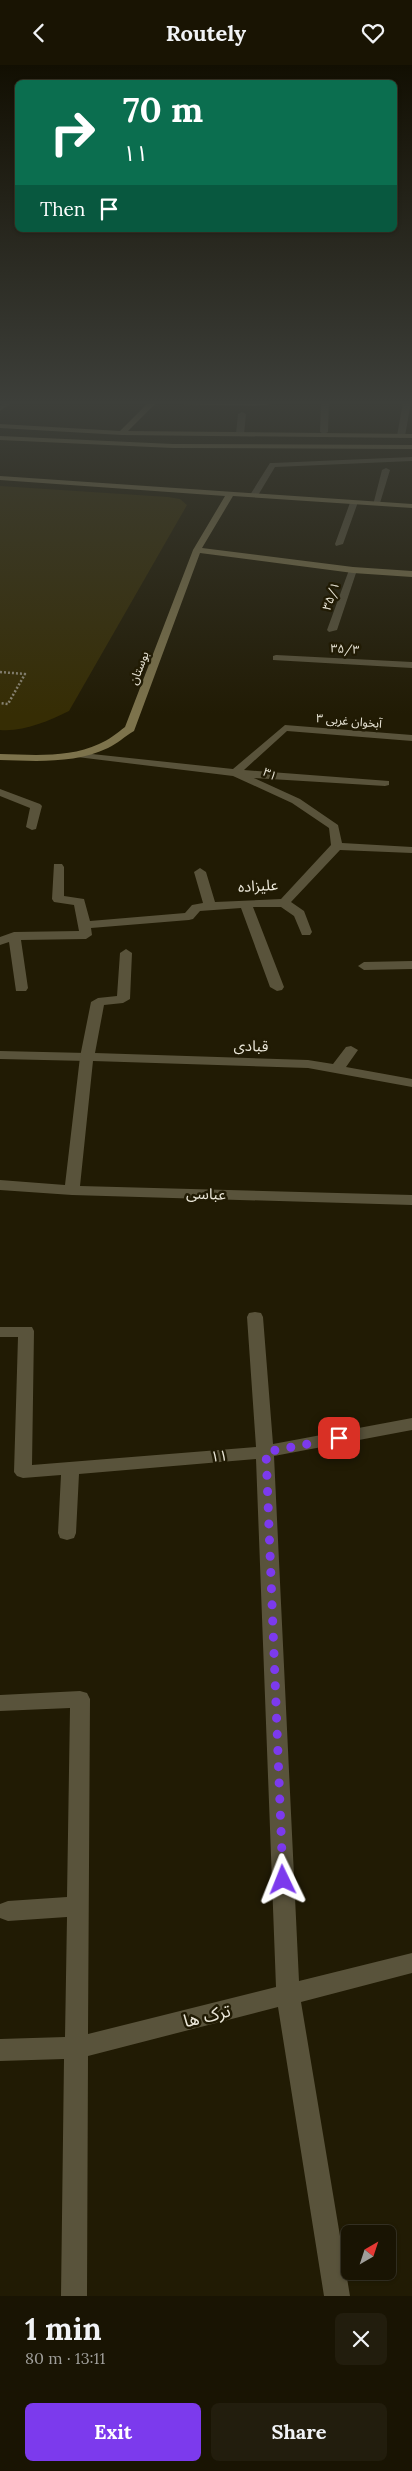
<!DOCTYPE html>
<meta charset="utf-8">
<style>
:root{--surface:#191403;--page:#221d0d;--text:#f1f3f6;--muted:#9f9e9a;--line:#373325;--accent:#7c3aed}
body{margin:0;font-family:Lora,"Noto Sans Arabic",serif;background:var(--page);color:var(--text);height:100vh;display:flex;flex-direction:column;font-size:19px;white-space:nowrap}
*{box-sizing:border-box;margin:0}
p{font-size:16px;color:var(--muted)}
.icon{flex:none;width:28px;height:28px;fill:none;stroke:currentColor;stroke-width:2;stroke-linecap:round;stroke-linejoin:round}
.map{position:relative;height:2231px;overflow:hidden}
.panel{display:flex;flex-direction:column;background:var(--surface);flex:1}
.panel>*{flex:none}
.banner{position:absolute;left:15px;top:15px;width:382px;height:152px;border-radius:8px;box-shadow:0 1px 4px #0004,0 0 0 1px var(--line);background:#0b6e4f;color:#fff;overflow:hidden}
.needle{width:32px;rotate:39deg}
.buttons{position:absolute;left:341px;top:2160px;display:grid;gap:10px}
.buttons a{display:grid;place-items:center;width:55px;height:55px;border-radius:8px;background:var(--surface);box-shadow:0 1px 4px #0004,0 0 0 1px var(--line);font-size:25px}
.pin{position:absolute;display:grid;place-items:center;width:42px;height:42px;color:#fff;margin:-21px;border-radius:10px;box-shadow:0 2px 8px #0006}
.me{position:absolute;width:55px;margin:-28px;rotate:358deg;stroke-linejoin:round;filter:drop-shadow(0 0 4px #0008)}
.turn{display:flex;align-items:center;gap:18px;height:105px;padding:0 25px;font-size:22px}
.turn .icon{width:65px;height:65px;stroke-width:2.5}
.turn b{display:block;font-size:35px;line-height:42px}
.then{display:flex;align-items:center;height:48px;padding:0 25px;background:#0003;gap:10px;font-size:19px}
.round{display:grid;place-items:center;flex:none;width:52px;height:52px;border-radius:8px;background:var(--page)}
.head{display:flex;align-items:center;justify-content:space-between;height:85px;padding:0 25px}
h1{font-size:30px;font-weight:700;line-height:38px}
.cta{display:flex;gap:10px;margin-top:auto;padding:10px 25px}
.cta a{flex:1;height:58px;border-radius:8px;background:var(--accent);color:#fff;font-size:20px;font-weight:700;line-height:58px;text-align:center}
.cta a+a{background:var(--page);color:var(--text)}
header{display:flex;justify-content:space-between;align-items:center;height:65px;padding:0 25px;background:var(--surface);font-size:22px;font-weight:700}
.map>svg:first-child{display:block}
</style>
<header><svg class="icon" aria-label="back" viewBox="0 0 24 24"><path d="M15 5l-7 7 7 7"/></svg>Routely<svg class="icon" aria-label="heart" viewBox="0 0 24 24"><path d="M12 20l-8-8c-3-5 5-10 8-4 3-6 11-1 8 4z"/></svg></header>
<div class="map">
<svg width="412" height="2231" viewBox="0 0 412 2231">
<rect width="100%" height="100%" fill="#211b04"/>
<path fill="#362d04" d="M0 421 168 432 180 434 187 440 69 646C48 656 24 667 0 665Z"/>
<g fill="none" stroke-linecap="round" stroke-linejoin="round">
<path stroke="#8a8573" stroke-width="2.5" stroke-dasharray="2 2" stroke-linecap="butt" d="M0 607 25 609 8 639 0 638"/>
<path fill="#59533b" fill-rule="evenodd" d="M0 986 87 988 94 992 87 996 0 994Z"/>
<path fill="#59533b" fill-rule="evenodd" d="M5 337H13L0 346V341Z
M321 337H329L328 367 324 369 320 367Z
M403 337H411L405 371 401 373 397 371Z
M242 347 246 349 244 369 240 371 236 369 238 349Z
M412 392V396L275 402 257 432 250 430 270 398H273Z
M386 403 390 405 380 438 373 440 382 405Z
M351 435 358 437 343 479 336 481 335 479Z
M353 502 357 505 337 565 329 567 327 565 349 505Z
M276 590 412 597V603L273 595V591Z
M285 660 412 670V676L287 666 244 705 389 716V720L385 721 254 713 300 734 338 760 342 778 412 782V788L340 785 291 837 304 846 312 867 310 870H302L294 851 281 842H253L284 922 282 925 277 926 270 922 241 843 200 846 193 854 189 855 91 863 92 870 86 874 21 875 28 923 26 926H16L9 877 0 880V872L14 867 79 866 74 840 54 837 52 834 54 799H62L64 802V831L84 834 90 856 185 848 192 840 203 838 194 807 200 803 206 807 215 837 281 834 331 780 329 763 292 738 233 711 77 692 72 689 73 687 233 704Z
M0 724 40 739 42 741 36 764 32 765 26 762 30 743 0 731Z
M126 884 132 888 130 934 123 938 104 940 95 988 308 995 333 999 346 982 351 981 358 985 346 1002 412 1014V1022L308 1003 93 996 80 1121 412 1130V1140L72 1130 0 1125V1115L65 1120 80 992 91 937 98 933 117 931 120 888Z
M412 896V904L364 905 358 901 364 897Z
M255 1247 261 1248 263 1252 273 1379 412 1353V1365L274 1391 299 1916 412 1888V1908L301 1937 350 2231H324L278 1942 88 1991 87 2231H61L64 1994 0 1996V1974L65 1972 67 1852 8 1856 0 1853V1839L8 1836 67 1832 70 1643 0 1646V1630L80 1626 87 1628 90 1634 88 1969 276 1922 256 1394 79 1409 76 1468 74 1473 67 1475 60 1473 58 1468 61 1410 23 1413 17 1411 14 1407 18 1272H0V1262H32L34 1266 32 1400 256 1382 247 1252 249 1248Z"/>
<path fill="#7d734c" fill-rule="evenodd" d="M149 337H157L128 366 412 369V373L122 370 0 363V359L120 366Z
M174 337H288L255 341 178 339Z
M0 371 173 379 412 380V384L173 383 0 375Z
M0 411 412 439V443L233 431 202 483 353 502 412 506V512L353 508 200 488 134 666C125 671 117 679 108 683 75 699 35 696 0 695V689C33 690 69 693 99 679 109 675 117 668 125 662L193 485 225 431 0 415Z"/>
</g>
<linearGradient id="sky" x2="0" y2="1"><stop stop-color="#120f02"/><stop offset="0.52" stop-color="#3d3f3a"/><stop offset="1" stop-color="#3d3f3a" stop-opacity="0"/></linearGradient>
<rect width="412" height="649" fill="url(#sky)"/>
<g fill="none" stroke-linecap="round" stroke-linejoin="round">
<path stroke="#7c3aed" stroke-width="9" stroke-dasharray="0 16.2" d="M283 1815 266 1387 339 1373"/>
</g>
<g text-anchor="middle" stroke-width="5" stroke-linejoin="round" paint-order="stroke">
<g font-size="12" fill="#ebe7d9" stroke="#211b04">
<text transform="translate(331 531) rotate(-71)" y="4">۳۵/۱</text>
<text transform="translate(345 584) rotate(3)" y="4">۳۵/۳</text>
<text transform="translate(139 603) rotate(-69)" y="4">بوستان</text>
<text transform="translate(349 656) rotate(5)" y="4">آبخوان غربی ۳</text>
<text transform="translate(270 709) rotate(25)" y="4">۳۱</text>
</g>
<g font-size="15" fill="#ebe7d9" stroke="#211b04">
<text transform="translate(258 821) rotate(-3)" y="5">علیزاده</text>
<text transform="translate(251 981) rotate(2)" y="5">قبادی</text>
<text transform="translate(206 1129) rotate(2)" y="5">عباسی</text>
<text transform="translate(219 1391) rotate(-5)" y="5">۱۱</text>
</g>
<g font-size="18" fill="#ebe7d9" stroke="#211b04">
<text transform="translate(207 1951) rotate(-14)" y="6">ترک ها</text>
</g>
</g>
</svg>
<div class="buttons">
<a><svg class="needle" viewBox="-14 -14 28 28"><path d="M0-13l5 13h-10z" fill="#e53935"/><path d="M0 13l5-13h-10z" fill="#9f9e9a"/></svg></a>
</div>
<div class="pin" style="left:339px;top:1373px;background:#d93025"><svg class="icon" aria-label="arrive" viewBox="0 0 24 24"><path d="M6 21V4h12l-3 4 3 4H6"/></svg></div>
<svg class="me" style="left:283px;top:1815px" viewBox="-20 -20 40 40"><path d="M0-17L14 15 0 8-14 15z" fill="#7c3aed" stroke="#fff" stroke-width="4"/></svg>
<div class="banner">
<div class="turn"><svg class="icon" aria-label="right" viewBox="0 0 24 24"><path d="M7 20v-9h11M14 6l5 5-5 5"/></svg><div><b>70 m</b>۱۱</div></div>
<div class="then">Then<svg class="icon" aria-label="arrive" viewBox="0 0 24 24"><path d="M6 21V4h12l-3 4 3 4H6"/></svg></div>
</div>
</div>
<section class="panel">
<div class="head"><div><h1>1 min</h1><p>80 m · 13:11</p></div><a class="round"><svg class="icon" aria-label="close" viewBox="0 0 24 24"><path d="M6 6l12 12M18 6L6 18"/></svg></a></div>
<div class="cta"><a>Exit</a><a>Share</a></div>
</section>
